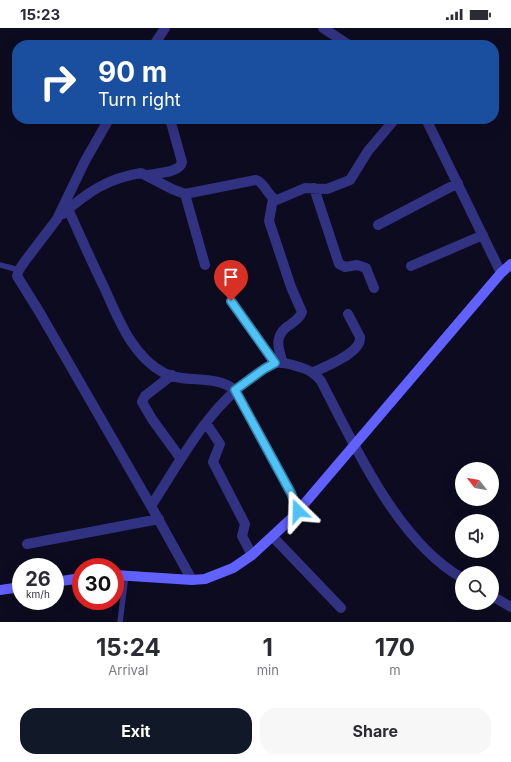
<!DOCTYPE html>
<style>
:root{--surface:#fff;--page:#f7f7f7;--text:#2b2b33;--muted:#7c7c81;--accent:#111827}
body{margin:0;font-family:Inter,sans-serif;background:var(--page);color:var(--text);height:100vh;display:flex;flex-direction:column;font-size:15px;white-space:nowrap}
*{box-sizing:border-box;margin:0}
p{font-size:13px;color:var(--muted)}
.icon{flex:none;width:22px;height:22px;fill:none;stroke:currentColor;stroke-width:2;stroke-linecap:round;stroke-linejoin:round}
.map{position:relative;height:594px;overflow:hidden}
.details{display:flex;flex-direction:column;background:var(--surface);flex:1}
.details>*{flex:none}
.top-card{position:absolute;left:12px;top:12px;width:487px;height:84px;border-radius:16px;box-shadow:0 4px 16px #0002;background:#1a4fa0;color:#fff;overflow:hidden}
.needle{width:26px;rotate:301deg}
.fabs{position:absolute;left:455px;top:434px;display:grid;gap:8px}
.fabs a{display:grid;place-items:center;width:44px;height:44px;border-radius:50%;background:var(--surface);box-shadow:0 4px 16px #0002;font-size:20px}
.speed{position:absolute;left:12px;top:530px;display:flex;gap:8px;font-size:20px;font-weight:700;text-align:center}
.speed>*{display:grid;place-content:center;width:52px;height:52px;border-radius:50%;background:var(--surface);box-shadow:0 4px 16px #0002;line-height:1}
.speed small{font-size:10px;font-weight:400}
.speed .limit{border:6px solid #d22;background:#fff;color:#111}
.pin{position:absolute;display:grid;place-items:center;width:34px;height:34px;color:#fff;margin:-41px -17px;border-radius:50% 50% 50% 0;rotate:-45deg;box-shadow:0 0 4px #0007}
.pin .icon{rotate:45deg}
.me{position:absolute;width:44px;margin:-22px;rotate:338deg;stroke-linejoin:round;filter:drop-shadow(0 0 3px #0008)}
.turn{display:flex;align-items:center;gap:14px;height:84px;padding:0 20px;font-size:18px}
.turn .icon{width:52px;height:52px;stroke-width:2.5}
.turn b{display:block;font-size:28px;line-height:34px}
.eta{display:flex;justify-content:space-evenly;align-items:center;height:68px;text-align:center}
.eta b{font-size:24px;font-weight:700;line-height:28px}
.button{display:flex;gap:8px;margin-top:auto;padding:8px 20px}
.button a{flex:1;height:46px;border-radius:16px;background:var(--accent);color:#fff;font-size:16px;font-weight:700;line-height:46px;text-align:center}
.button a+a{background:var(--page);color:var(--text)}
.status{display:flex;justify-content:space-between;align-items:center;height:28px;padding:0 20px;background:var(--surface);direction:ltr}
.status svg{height:11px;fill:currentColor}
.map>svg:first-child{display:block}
</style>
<div class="status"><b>15:23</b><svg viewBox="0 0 49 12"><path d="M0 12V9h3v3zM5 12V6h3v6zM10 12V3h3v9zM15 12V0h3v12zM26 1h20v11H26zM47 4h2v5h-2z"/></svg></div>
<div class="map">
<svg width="511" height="594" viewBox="0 0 511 594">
<rect width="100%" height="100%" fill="#0d0b1f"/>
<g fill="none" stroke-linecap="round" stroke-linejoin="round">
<path stroke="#323282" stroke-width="5.5" d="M0 237 19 242
M120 594 126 547"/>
<path stroke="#323282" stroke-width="10" d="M323 0 349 17
M154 17 165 0
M109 91 85 133 57 191 25 233 19 242 17 248 40 285 151 478 192 552
M426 91 501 245
M147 147C157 145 180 145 182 134L170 91
M314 160 339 236 345 239 357 237 366 240 374 260
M185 166 205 237
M273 171 269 193 291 259 302 284C300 290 296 292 291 296 274 306 277 318 283 335
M68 181C80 207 91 233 104 259 118 290 132 328 164 345 186 356 215 346 235 362L291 465 298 483
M63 186C87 164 109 150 141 145L172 161 185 166 256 152C266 155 267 169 277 172L305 160 327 161 350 152 368 123 395 91
M378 197 458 155
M411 238 483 207
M231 273 275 335
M314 344C326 338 362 325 360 309L348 286
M172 347 145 368 142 374 152 391 181 431
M206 395 220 416 213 434 245 496 242 508 252 527
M151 478C181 432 208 379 254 348 260 343 268 338 275 335 282 334 290 336 296 338 307 341 314 344 321 353 355 418 397 513 462 550
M273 509 341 580
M27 516 159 491
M492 568 511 579"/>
<path stroke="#6061ff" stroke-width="10" d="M115 547 192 552 205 551 233 540 252 527 293 489 501 245 511 236
M55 554 81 550
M0 562 21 559"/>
</g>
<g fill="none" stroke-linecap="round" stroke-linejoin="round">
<g stroke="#337fa1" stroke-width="10">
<path id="route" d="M231 273 275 335 264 341 235 362 291 465 298 483"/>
</g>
<use href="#route" stroke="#4fc3f7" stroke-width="7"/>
</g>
</svg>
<div class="fabs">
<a><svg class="needle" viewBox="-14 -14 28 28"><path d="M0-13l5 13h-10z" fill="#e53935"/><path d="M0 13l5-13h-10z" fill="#7c7c81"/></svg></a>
<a><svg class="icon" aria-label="sound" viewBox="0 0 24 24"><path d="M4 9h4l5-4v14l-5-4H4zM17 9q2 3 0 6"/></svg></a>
<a><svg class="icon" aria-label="search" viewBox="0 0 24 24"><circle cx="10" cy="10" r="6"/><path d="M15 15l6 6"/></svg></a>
</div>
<div class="speed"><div>26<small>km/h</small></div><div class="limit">30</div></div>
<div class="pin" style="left:231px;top:273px;background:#d93025"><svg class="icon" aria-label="arrive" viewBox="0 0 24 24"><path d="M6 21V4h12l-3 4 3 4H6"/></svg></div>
<svg class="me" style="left:298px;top:483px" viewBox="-20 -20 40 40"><path d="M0-17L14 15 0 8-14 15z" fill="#4fc3f7" stroke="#fff" stroke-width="4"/></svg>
<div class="top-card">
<div class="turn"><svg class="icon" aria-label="right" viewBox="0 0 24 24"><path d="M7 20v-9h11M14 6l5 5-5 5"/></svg><div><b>90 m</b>Turn right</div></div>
</div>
</div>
<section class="details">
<div class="eta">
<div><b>15:24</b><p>Arrival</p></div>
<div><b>1</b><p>min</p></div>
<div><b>170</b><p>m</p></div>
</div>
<div class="button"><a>Exit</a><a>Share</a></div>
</section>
